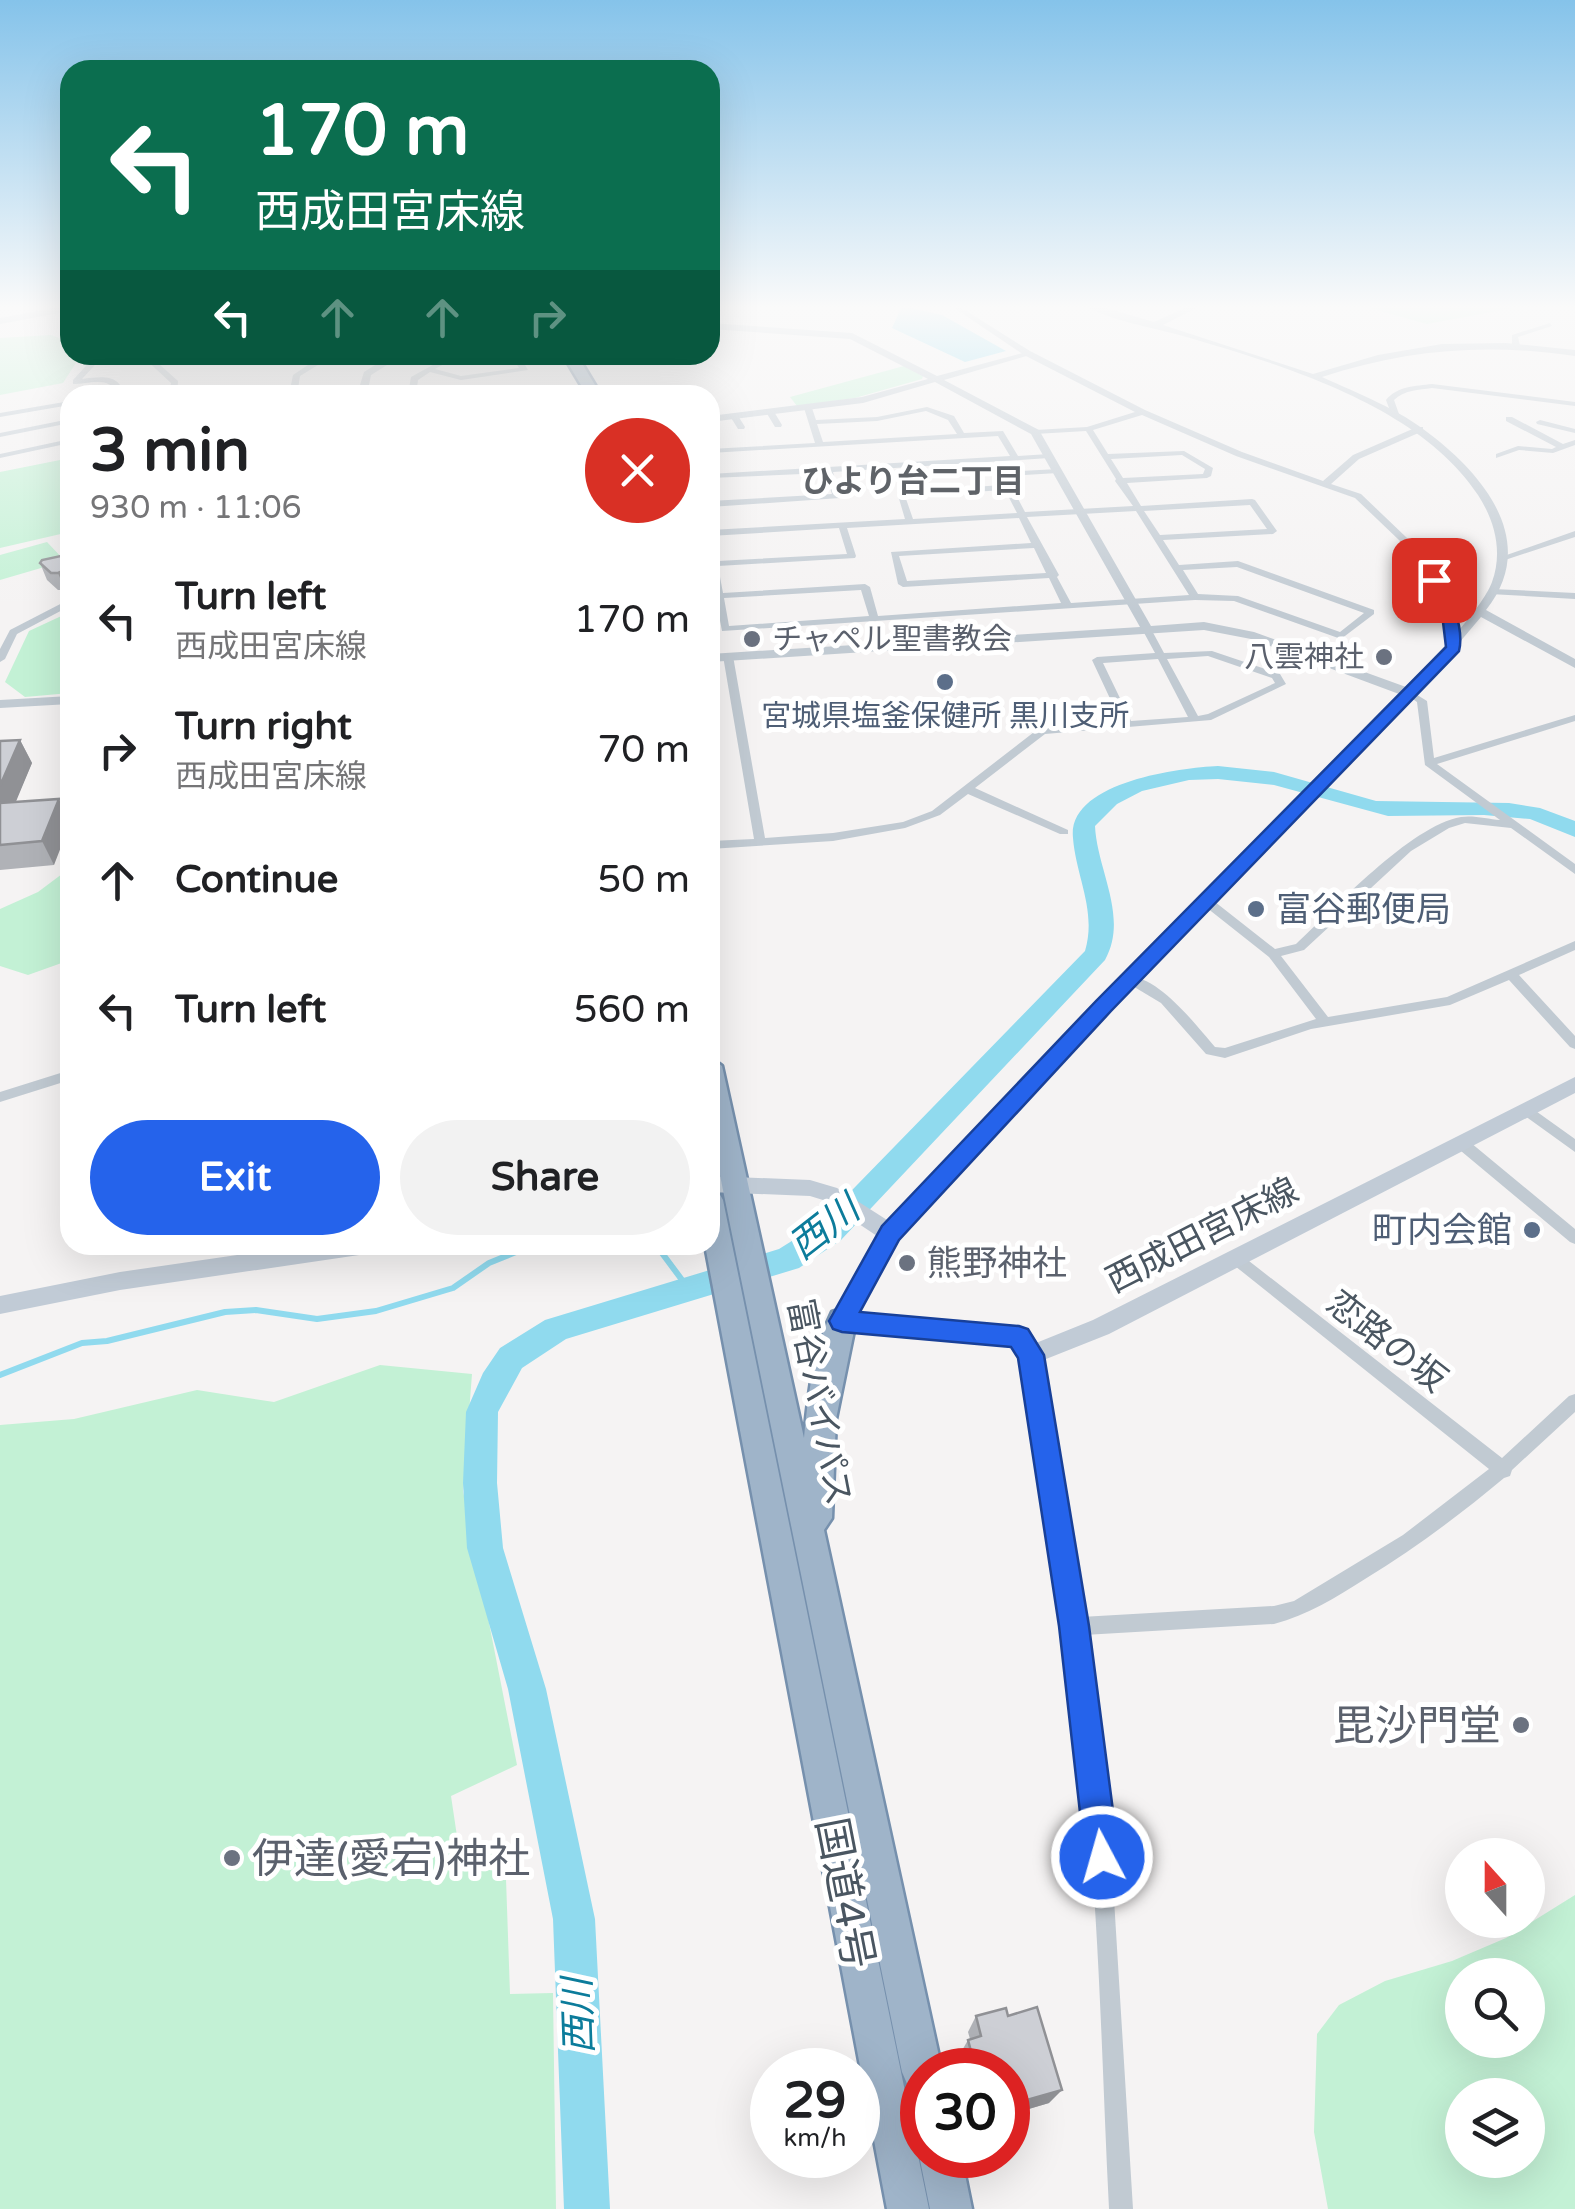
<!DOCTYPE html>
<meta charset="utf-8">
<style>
:root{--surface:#fff;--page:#f2f2f2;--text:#202124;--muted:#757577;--accent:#2563eb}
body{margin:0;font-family:"Varela Round","Noto Sans JP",sans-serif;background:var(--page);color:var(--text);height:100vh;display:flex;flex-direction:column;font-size:38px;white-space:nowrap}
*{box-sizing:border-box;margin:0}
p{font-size:32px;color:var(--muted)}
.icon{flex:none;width:55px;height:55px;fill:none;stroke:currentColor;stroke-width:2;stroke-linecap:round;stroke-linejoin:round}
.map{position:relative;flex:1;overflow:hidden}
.drawer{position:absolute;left:60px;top:385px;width:660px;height:870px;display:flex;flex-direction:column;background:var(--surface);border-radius:30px;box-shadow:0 10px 40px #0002}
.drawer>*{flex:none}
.guide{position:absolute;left:60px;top:60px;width:660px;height:305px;border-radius:30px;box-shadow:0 10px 40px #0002;background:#0b6e4f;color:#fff;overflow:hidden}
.needle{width:65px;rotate:339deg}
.tools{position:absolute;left:1445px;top:1838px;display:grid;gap:20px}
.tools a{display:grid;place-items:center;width:100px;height:100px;border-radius:50%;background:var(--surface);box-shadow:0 10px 40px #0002;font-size:50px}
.speed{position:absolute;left:750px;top:2048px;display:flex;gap:20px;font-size:50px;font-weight:700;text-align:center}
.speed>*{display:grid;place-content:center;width:130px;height:130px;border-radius:50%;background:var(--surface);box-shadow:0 10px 40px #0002;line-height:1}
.speed small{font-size:25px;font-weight:400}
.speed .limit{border:15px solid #d22;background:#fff;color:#111}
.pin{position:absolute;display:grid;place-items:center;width:85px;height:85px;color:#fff;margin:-42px;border-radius:20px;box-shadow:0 5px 15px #0006}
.me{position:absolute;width:110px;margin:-55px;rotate:354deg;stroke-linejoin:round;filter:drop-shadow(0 0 8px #0008)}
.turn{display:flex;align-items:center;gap:35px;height:210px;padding:0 30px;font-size:45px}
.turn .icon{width:130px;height:130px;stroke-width:2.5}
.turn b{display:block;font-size:70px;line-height:85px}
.lanes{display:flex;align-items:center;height:95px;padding:0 30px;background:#0003;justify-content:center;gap:50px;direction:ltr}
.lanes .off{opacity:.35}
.round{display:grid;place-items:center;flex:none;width:105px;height:105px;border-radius:52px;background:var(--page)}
.head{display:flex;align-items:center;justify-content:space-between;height:170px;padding:0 30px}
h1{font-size:60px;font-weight:800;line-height:75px}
.button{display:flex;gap:20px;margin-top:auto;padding:20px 30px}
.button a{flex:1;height:115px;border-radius:60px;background:var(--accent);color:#fff;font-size:40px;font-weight:800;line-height:115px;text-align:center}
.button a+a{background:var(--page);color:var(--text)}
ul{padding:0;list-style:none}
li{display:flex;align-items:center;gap:30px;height:130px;padding:0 30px}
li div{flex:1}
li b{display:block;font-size:38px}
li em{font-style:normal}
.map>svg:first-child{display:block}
</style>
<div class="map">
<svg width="1575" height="2209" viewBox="0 0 1575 2209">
<rect width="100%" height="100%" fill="#f5f3f3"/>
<path fill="#c3f1d5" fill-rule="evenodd" d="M1358 305H1530L1427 324Z
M51 335 70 342V355H81L63 383 0 395V338Z
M904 366 923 376 922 379 855 398 797 406 790 397Z
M70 458V536L65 533 0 548V472Z
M47 542 65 561 0 580V555Z
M70 612V693L25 697 5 682 29 631Z
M70 868V960L28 975 0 966V909L38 892Z
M380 1365 472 1374 463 1491 517 1765 451 1796 461 1863 505 1850 510 1994 553 1993 556 2209H0V1425L74 1419 197 1390 274 1402Z
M1575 1895V2209H1328L1314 2132 1317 2034 1339 2005 1385 1981 1452 1961 1506 1938ZM1462 1975H1528V2040H1462ZM1462 2095H1528V2160H1462Z"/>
<path fill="#90daee" d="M902 306 942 315 1006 351 965 362 892 328Z"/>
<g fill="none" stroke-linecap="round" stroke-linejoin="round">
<path stroke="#90daee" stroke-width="6" d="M656 1245 688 1288
M0 1375 82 1343 107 1341 225 1312 256 1310 317 1319 376 1311 453 1288 489 1263 533 1245"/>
<path fill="#90daee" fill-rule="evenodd" d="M1218 766 1274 772 1376 801 1509 803 1540 808 1575 821V837L1530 819 1484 815 1388 816 1274 785 1218 779 1189 780 1142 791 1117 804 1095 826C1097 870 1129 917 1105 960L841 1240 799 1268 566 1339 522 1368 498 1412 497 1483 503 1548 546 1689 595 1919 610 2209H564L553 1919 508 1689 467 1548 463 1483 466 1412 483 1373 500 1348 545 1320 779 1249 819 1224 1085 951C1097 911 1076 877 1073 838 1067 782 1179 768 1218 766Z"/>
<g stroke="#7690ad" stroke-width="5">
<path id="trunk" d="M563 355H577L601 395H587Z
M710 1057 722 1066 804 1438C808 1397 813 1350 832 1312L842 1309 852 1312 856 1321 836 1419 832 1518 824 1530 942 2070H922V2092L908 2086 902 2072 710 1126Z
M710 1190 719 1193 723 1200 929 2209H887L705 1245H710Z
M922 2147V2155H961L972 2209H930L919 2155Z"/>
</g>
<path fill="#c1cad2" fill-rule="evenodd" d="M950 305H957L1030 351 1145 410 1242 452 1323 481 1353 455 1417 427H1423V431L1359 459 1331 484 1361 494 1429 559 1445 598 1484 611 1479 614 1448 605 1456 623 1459 648 1451 650 1446 623 1422 562 1355 498 1236 456 1142 415 1093 430 1108 454 1184 451 1213 468 1211 476 1207 478 1127 483 1141 506 1252 499 1255 500 1277 531 1273 534 1163 540 1179 565 1238 561 1374 610V614L1341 639 1234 601 1195 600 722 631 710 570V541L714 544 718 561 847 554 839 528 710 536V530L905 519 897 492 1003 485 997 474 1001 472 1058 469 1062 471 1058 473 1006 476 1025 512 1133 506 1115 481 1116 479 1086 431 1035 434 1031 432 1035 430 1087 427 1135 412 1024 355ZM1182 455 1205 469 1203 474 1123 478 1111 459ZM1005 490 1017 513 913 519 905 496ZM1250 505 1267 529 1160 535 1144 511ZM1136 511 1189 595 1071 603 1057 577 1059 575 1027 517ZM1019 518 1031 543 891 552 898 584 903 587 1049 578 1061 603 878 616 870 587 865 584 723 593 718 566 855 558 856 556 847 528ZM1034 548 1046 573 907 581 899 556ZM1237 567 1364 613 1340 632 1238 596 1198 594 1183 570ZM861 590 869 616 729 626 724 598Z
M1550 323 1552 326 1518 337 1520 346 1516 348 1512 346V335Z
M96 355H104L82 379C102 377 118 373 125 395H117C111 375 90 384 73 384V380Z
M141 355H149L178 381 177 395H169L171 383Z
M291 355H302L316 360 325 355H334L300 376 297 395H289L293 375 311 363Z
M451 355H460L435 369 461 376 519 368 511 355H519L528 370 461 380 430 372 418 380 416 395H408L411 377Z
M1432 384 1575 402V406L1432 388C1419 390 1404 390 1394 400L1399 414 1392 416 1386 400C1397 386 1416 386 1432 384Z
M516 393H539L543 395H512Z
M70 401V405L0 417V413Z
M808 406 812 408 816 420 877 417 927 407 954 416 964 433 1003 431 1018 456 1049 454 1053 456 1049 458 833 472 840 498 710 507V501L832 494 825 473 710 478V474L1010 456 998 436 710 453V449L815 443 804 408ZM926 411 948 420 957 434 823 442 817 424 877 421Z
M767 410H773L782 425 781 427H775L766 412Z
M731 414H737L745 427 744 429H738L730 416Z
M1506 417H1512L1563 444 1575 440V445L1553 453 1519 450 1496 458V454L1518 446 1552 449 1556 447 1506 421Z
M70 419V423L0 437V433Z
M1540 420 1575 429V433L1537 424 1536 422Z
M70 439V443L0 458V454Z
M1575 531V537L1505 560 1498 558Z
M1493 589 1575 593V599L1490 594 1488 592Z
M70 599V606L17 634 5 659 0 662V649L10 630Z
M1144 627H1150L1164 653 1212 651 1280 674 1286 684 1211 720 1045 734 975 788 1068 830V834H1060L968 794 940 815 905 828 833 841 710 849V841L754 839 723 656 725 654 733 656 765 838 833 833 903 822 932 811 1038 729 1121 722 1092 660 1097 657 1155 653 1142 629ZM1208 656 1272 678 1275 683 1208 714 1198 716 1167 659ZM1158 659 1188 717 1131 721 1103 663Z
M1409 690 1427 701 1434 758 1575 715V721L1437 764 1575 864V874L1511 828 1465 823 1449 828 1411 851 1304 950 1281 956 1328 1017 1447 997 1575 941V950L1519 975 1575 1036V1049L1570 1047 1509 980 1450 1005 1311 1029 1225 1058 1206 1054 1161 1003 1126 982 1124 979 1126 976C1158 975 1195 1024 1215 1047L1225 1048 1316 1019 1269 957 1202 904 1200 901 1202 898H1210L1275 949 1296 944C1335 908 1410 826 1461 817 1473 815 1488 819 1500 820L1425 765 1417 702 1404 693Z
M70 1070V1080L0 1102V1092Z
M1526 1104 1575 1139V1152L1521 1113 1519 1109Z
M1460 1137 1465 1138 1575 1229V1244L1570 1242 1455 1146 1453 1142 1455 1138Z
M1235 1252 1240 1254 1502 1458 1569 1396 1575 1394V1412L1512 1470 1510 1476 1504 1478C1460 1515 1414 1549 1365 1579 1335 1598 1308 1615 1274 1624L1084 1635 1099 1743 1111 1850 1133 2209H1109C1102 2072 1100 1935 1086 1799 1071 1650 1044 1503 1023 1355L1025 1350 1031 1348 1037 1350 1039 1355 1081 1617 1274 1606 1294 1601 1403 1535 1489 1469 1230 1262 1227 1258 1230 1254Z"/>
<path fill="#c1cad2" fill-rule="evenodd" d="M70 305V311L0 324V318Z
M1083 305H1096L1154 322 1191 305H1202L1163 325 1313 374 1378 355 1442 344 1506 343 1575 350V356C1487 343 1406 349 1322 377 1359 394 1399 409 1431 435 1486 477 1539 544 1486 610L1575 659V668L1481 617 1414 696 1269 842 897 1238 890 1241 883 1238 881 1233 883 1228 1151 947 1399 694 1251 639 1204 630 710 662V654L1140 627 1031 434 935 382 863 403 710 422V416L862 397 928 379 850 339 710 329V323L852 333 937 376 1030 351V355L944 380 1039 430 1151 626 1204 622 1254 632 1406 687C1428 664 1482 610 1492 582 1503 552 1495 521 1478 495 1419 405 1282 365 1183 336 1151 327 1111 321 1083 305Z
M391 355H403L371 375 367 395H357L364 372Z
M70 696V704L0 708V700Z"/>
<path fill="#c1cbd6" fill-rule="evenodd" d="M1575 1077V1093L1109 1334 1031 1365 1023 1362 1012 1346 834 1328 831 1321 877 1236 823 1200 810 1196 710 1192V1176L810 1180 837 1188 898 1227 901 1233 858 1313 1019 1327 1027 1330 1036 1343 1093 1320Z
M305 1245H377L374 1251 366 1254 120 1290 0 1314V1296L120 1272Z"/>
<use href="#trunk" fill="#9fb4c9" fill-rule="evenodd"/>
</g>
<path fill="#b0b2b7" d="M70 554 65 590H58L47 580 40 563Z
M20 740 32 763 15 802 59 799 54 865 0 870V741Z
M976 2016 1049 2103 1008 2115V2070H964L960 2054 968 2040 970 2039 968 2032Z"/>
<path fill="#909195" d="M70 568V588L65 590 58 573Z
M20 740 32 763 5 828 0 818V786Z
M59 799 70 824 54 865 42 841Z
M1062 2090 1049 2103 1008 2115V2108L1009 2105Z"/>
<path fill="#cdcfd5" stroke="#909195" stroke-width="2.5" d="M70 554V568L58 573H51L40 563 42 560Z
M20 740 0 786V741Z
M59 799 42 841 0 845V803Z
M1037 2007 1062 2090 1009 2105 1008 2098V2070H976L968 2040 981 2036 976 2016 1006 2008 1008 2016Z"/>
<linearGradient id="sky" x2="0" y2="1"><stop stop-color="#85c3ea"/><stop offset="0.5" stop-color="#fafafa"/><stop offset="1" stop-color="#fafafa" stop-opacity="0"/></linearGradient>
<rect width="1575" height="614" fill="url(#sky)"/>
<path fill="#2563eb" stroke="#184099" stroke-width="2.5" d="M1434 576C1452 586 1464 632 1459 651L1111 1011 899 1240 860 1312 1019 1326 1028 1329 1044 1355 1089 1626 1119 1857 1114 1869 1102 1874 1090 1869 1085 1857 1059 1626 1018 1358 1011 1347 842 1332 833 1329 829 1321 882 1226 1096 1001 1446 647 1443 622 1426 580Z"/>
<g fill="#6b7280" stroke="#fff" stroke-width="4">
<circle cx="752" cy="639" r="10"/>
<circle cx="1384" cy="657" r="10"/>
<circle cx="907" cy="1263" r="10"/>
<circle cx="1521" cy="1725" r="10"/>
<circle cx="232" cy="1858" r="10"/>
</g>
<g fill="#5c6f8a" stroke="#fff" stroke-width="4">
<circle cx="945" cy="682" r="10"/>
<circle cx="1256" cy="909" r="10"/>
<circle cx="1532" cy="1230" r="10"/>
</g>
<g text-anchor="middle" stroke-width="10" stroke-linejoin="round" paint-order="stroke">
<g font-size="30" fill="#5b616d" stroke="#fff" text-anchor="start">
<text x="772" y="649">チャペル聖書教会</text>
<text x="1364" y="667" text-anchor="end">八雲神社</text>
</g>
<g font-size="30" fill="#4e5e75" stroke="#fff">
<text x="945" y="726">宮城県塩釜保健所 黒川支所</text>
</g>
<g font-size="32" font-weight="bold" fill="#5f6368" stroke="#fff">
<text x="913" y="492">ひより台二丁目</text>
</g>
<g font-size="35" fill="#4e5e75" stroke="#fff" text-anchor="start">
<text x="1276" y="921">富谷郵便局</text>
<text x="1512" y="1242" text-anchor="end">町内会館</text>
</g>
<g font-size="35" fill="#4a5661" stroke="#fff">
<text transform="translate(1202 1235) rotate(-27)" y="12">西成田宮床線</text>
<text transform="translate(1387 1341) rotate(38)" y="12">恋路の坂</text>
<text transform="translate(820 1402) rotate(79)" y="12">富谷バイパス</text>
</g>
<g font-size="35" fill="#5b616d" stroke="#fff" text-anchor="start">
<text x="927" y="1275">熊野神社</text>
</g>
<g font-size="38" font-style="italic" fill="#0c7c9b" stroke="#fff">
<text transform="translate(824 1227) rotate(-38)" y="13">西川</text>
<text transform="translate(578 2016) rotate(-92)" y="13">西川</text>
</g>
<g font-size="42" fill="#5b616d" stroke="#fff" text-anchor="end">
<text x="1501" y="1740">毘沙門堂</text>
<text x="252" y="1873" text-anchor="start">伊達(愛宕)神社</text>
</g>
<g font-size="42" fill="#4a5661" stroke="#fff">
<text transform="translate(846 1893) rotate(79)" y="15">国道4号</text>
</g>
</g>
</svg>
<div class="tools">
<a><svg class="needle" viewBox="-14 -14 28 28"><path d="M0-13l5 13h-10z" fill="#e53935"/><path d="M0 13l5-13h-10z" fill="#757577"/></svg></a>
<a><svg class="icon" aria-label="search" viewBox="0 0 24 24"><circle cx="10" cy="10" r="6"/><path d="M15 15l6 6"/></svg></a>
<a><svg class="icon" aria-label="layers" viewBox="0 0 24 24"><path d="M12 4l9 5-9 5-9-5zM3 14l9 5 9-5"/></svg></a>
</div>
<div class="speed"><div>29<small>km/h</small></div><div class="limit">30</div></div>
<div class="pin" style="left:1434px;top:580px;background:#d93025"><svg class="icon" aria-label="arrive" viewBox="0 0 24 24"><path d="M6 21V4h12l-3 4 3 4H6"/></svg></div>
<svg class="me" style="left:1102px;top:1857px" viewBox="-20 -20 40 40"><circle r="17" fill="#2563eb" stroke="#fff" stroke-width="3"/><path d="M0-11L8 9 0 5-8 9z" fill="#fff"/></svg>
<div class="guide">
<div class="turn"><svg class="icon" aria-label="left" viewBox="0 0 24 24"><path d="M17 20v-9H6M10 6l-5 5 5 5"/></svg><div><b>170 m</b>西成田宮床線</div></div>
<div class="lanes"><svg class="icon" aria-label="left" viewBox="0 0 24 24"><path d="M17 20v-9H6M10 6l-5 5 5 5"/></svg><svg class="icon off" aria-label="ahead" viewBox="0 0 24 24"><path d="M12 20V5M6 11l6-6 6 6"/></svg><svg class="icon off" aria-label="ahead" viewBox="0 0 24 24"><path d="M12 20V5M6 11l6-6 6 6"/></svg><svg class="icon off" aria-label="right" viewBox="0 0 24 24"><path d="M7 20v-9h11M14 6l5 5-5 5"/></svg></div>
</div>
<section class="drawer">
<div class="head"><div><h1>3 min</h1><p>930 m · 11:06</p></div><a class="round" style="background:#d93025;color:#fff"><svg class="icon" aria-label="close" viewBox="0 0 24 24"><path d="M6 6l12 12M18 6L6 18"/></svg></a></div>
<ul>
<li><svg class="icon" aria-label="left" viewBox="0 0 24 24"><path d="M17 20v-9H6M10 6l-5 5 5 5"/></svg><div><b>Turn left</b><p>西成田宮床線</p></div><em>170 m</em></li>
<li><svg class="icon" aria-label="right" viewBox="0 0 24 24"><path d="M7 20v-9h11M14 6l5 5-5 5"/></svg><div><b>Turn right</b><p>西成田宮床線</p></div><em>70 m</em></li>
<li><svg class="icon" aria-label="ahead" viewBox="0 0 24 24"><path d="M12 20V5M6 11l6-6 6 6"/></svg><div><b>Continue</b></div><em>50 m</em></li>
<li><svg class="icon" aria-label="left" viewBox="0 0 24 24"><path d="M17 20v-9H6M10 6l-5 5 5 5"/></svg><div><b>Turn left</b></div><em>560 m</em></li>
</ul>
<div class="button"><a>Exit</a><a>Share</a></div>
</section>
</div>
